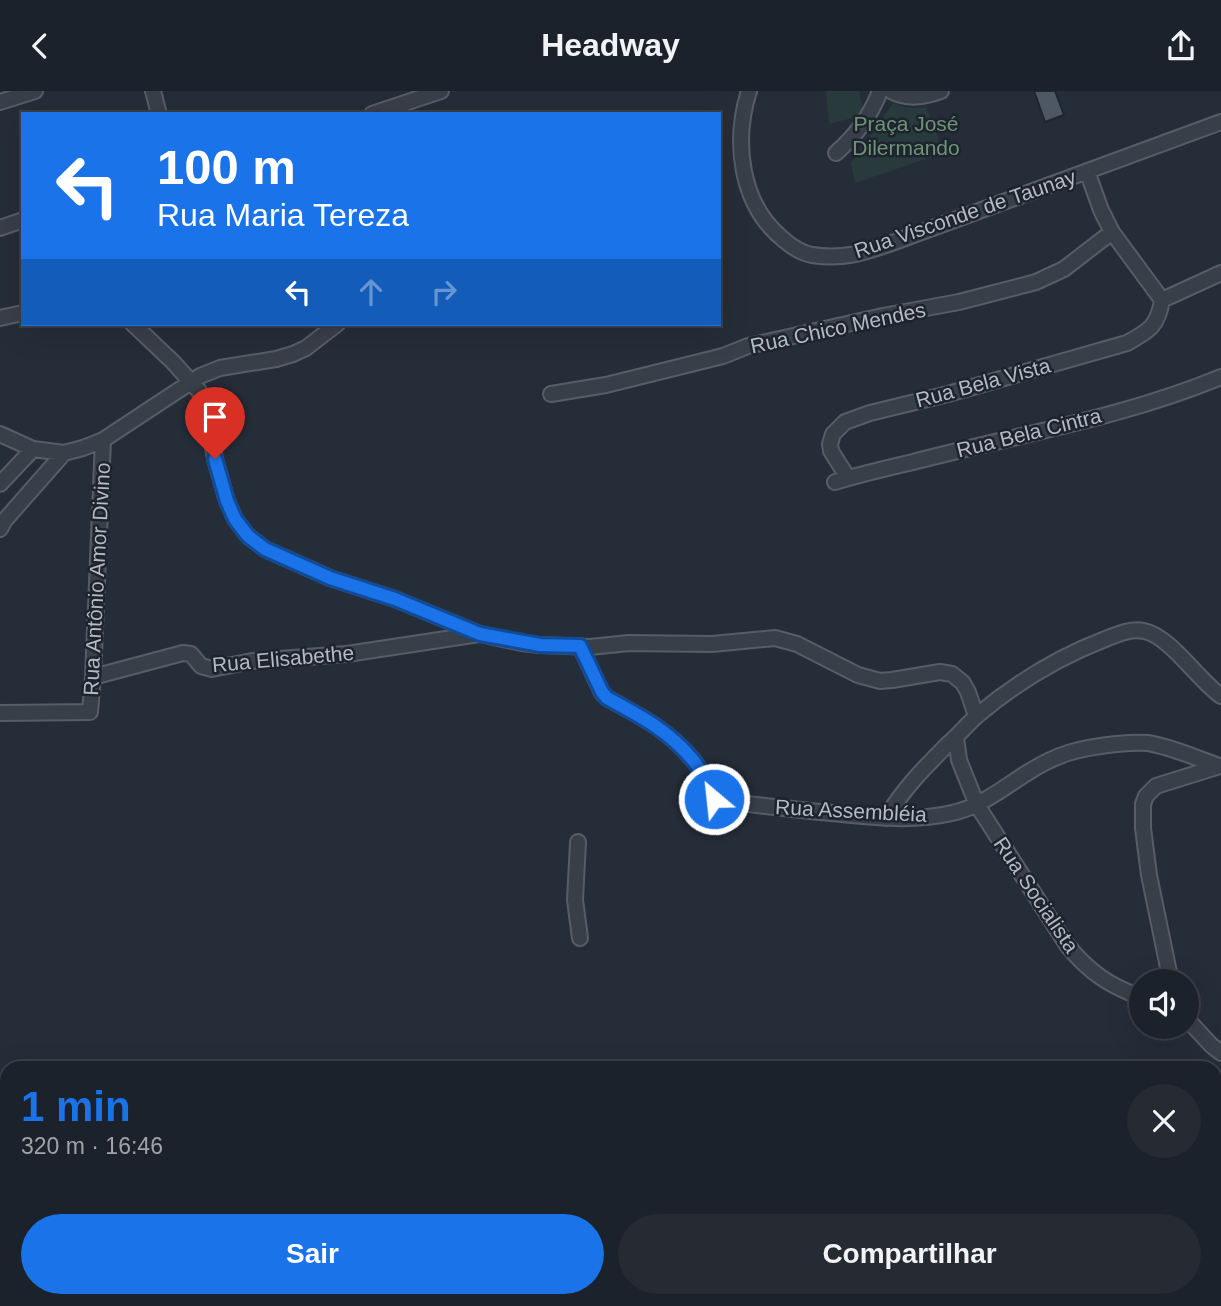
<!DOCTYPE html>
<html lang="pt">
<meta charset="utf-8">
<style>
:root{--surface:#1c222b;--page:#252a33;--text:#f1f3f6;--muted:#a0a4a9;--line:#3a3f47;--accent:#1a73e8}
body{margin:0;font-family:Arial,sans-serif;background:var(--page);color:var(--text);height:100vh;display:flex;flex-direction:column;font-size:26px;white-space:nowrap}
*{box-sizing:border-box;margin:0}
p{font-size:23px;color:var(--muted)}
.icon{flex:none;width:38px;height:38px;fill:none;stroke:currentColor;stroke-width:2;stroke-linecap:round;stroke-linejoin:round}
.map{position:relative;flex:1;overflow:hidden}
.details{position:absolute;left:0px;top:970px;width:1222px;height:247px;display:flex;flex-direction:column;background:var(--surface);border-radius:21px 21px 0 0;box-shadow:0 7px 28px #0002,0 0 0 2px var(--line)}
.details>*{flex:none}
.banner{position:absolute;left:21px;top:21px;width:700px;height:214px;border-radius:0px;box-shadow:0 7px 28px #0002,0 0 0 2px var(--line);background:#1a73e8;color:#fff;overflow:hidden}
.controls{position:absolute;left:1129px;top:878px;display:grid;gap:14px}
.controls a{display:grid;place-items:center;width:70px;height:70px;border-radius:50%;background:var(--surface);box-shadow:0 7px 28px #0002,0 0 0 2px var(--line);font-size:35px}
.pin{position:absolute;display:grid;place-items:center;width:60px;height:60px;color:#fff;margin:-72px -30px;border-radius:50% 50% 50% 0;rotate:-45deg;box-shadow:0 0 7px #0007}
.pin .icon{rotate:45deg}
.me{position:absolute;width:77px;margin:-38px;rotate:332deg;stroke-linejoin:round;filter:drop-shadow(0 0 5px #0008)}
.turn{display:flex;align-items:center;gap:24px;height:147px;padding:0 21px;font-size:32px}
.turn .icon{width:91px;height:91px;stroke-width:2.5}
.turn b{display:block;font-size:49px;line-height:60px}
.lanes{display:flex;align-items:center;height:66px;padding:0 21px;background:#0003;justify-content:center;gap:35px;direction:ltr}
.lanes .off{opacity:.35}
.round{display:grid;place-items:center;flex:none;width:74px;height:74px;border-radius:37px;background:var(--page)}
.headline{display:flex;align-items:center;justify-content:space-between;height:119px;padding:0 21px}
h1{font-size:42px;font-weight:700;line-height:52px;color:var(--accent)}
.action{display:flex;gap:14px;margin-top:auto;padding:14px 21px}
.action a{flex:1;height:80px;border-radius:42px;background:var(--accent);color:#fff;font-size:28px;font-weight:700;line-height:80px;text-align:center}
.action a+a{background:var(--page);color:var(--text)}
header{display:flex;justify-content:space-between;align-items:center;height:91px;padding:0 21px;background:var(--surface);font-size:32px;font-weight:700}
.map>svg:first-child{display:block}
</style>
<header><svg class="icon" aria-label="back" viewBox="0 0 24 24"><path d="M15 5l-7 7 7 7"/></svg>Headway<svg class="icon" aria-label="share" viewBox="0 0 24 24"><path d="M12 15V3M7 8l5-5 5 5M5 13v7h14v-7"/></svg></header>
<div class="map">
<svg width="1221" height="1215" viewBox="0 0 1221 1215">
<rect width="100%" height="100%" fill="#252d39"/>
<path fill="#283a3b" d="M826 0H859L864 24 829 33Z
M893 12C904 17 913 18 926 16L944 62 855 92 851 72Z"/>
<path fill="#4e5764" stroke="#202630" stroke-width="2" d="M1034 0H1055L1064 24 1045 31Z"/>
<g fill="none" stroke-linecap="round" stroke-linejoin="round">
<g stroke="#575d67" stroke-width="18">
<path id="minor" d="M153 0 159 23
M749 0C733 51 740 114 784 149 792 156 802 162 812 164 843 169 863 162 892 152L1221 31
M891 0C908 9 924 6 941 0
M0 11 35 0
M372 23 441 0
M836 62C856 44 870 26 880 0
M1087 80 1101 119 1112 141 1162 209
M0 137 23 129
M1162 209 1221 182
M0 227 23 222
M133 233 173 271 199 300 207 320 215 368 227 410 235 428 248 445 265 458 330 487 395 508 480 543 522 552 540 554 590 556 629 552 712 553 775 547 797 553 858 584 880 590 892 589 940 581 952 583 963 592 968 601 976 625
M551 303 606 294 723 265 748 255 883 225 959 211 1036 191 1064 178 1112 141
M0 343 33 358 64 362 83 357 103 349 200 285 220 277 276 268 293 263 306 257 337 233
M848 387 831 360 830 353 833 343 845 331 870 322 948 303 1127 252C1149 240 1158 235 1162 209
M835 391C861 383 887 377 913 371 1016 344 1122 327 1221 286
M0 393 33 358
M0 438 5 429 64 362
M580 555 602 602 607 607C640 625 668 639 693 669 702 680 708 695 714 708 749 714 785 717 820 721 864 725 909 732 952 722 980 716 1003 697 1027 682 1058 662 1080 657 1116 653 1127 652 1138 651 1148 652 1172 656 1196 667 1219 675
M93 586 183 562 191 563 201 575 212 578 252 570 347 563 479 543
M0 622 90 621 93 586 103 349
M956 646 959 669 977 714 1067 854C1088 880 1109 895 1141 906
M886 727C903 698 925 676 948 653 959 644 968 632 979 623 1015 593 1059 566 1103 549 1116 544 1130 537 1144 540 1170 545 1198 589 1221 605
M578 751 575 809 580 847
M1171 891 1149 784 1143 737V713L1146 705 1156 695 1220 675
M1186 927 1211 954 1221 962
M0 1069 7 1074
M0 1164 7 1157
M504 1209 510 1215
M1137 1209 1141 1215
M255 1215 262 1209"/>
</g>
<use href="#minor" stroke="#393f49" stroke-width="14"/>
</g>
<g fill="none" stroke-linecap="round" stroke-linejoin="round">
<g stroke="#114b97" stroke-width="18">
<path id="route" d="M215 368 227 410 235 428 248 445 265 458 330 487 395 508 480 543 540 554 580 555 602 601 607 607C640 625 668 639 693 669 702 680 708 695 714 708"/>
</g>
<use href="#route" stroke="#1a73e8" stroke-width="12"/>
</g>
<g text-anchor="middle" stroke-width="5" stroke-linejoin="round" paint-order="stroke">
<g font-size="21" fill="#6e9377" stroke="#1e242e">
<text x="906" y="40">Praça José<tspan x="906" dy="24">Dilermando</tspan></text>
</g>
<g font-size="21" fill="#b4bac5" stroke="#1e242e">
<text transform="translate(965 123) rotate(-19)" y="7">Rua Visconde de Taunay</text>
<text transform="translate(838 237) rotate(-12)" y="7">Rua Chico Mendes</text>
<text transform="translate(983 292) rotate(-15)" y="7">Rua Bela Vista</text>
<text transform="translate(1029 342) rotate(-14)" y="7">Rua Bela Cintra</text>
<text transform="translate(97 488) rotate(-87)" y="7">Rua Antônio Amor Divino</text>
<text transform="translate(283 568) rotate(-5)" y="7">Rua Elisabethe</text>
<text transform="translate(851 720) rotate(3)" y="7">Rua Assembléia</text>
<text transform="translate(1036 804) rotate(56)" y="7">Rua Socialista</text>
</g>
</g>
</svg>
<div class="controls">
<a><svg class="icon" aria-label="sound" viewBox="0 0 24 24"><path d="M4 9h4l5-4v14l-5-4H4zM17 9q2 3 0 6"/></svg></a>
</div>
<div class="pin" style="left:215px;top:368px;background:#d93025"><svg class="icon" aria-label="arrive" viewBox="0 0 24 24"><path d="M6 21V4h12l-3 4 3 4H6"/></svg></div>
<svg class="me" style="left:714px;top:708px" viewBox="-20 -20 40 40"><circle r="17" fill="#1a73e8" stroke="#fff" stroke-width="3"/><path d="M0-11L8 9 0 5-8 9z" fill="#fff"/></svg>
<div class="banner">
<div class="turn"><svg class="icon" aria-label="left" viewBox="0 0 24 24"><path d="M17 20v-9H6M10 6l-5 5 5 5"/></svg><div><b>100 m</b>Rua Maria Tereza</div></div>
<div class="lanes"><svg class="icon" aria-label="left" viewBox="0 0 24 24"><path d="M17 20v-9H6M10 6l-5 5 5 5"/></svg><svg class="icon off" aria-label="ahead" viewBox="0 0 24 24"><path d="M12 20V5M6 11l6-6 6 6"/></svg><svg class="icon off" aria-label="right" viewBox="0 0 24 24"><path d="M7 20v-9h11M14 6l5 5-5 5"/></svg></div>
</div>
<section class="details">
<div class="headline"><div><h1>1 min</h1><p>320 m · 16:46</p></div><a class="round"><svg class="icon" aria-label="close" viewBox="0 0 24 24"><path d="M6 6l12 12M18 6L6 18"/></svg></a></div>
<div class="action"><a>Sair</a><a>Compartilhar</a></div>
</section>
</div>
